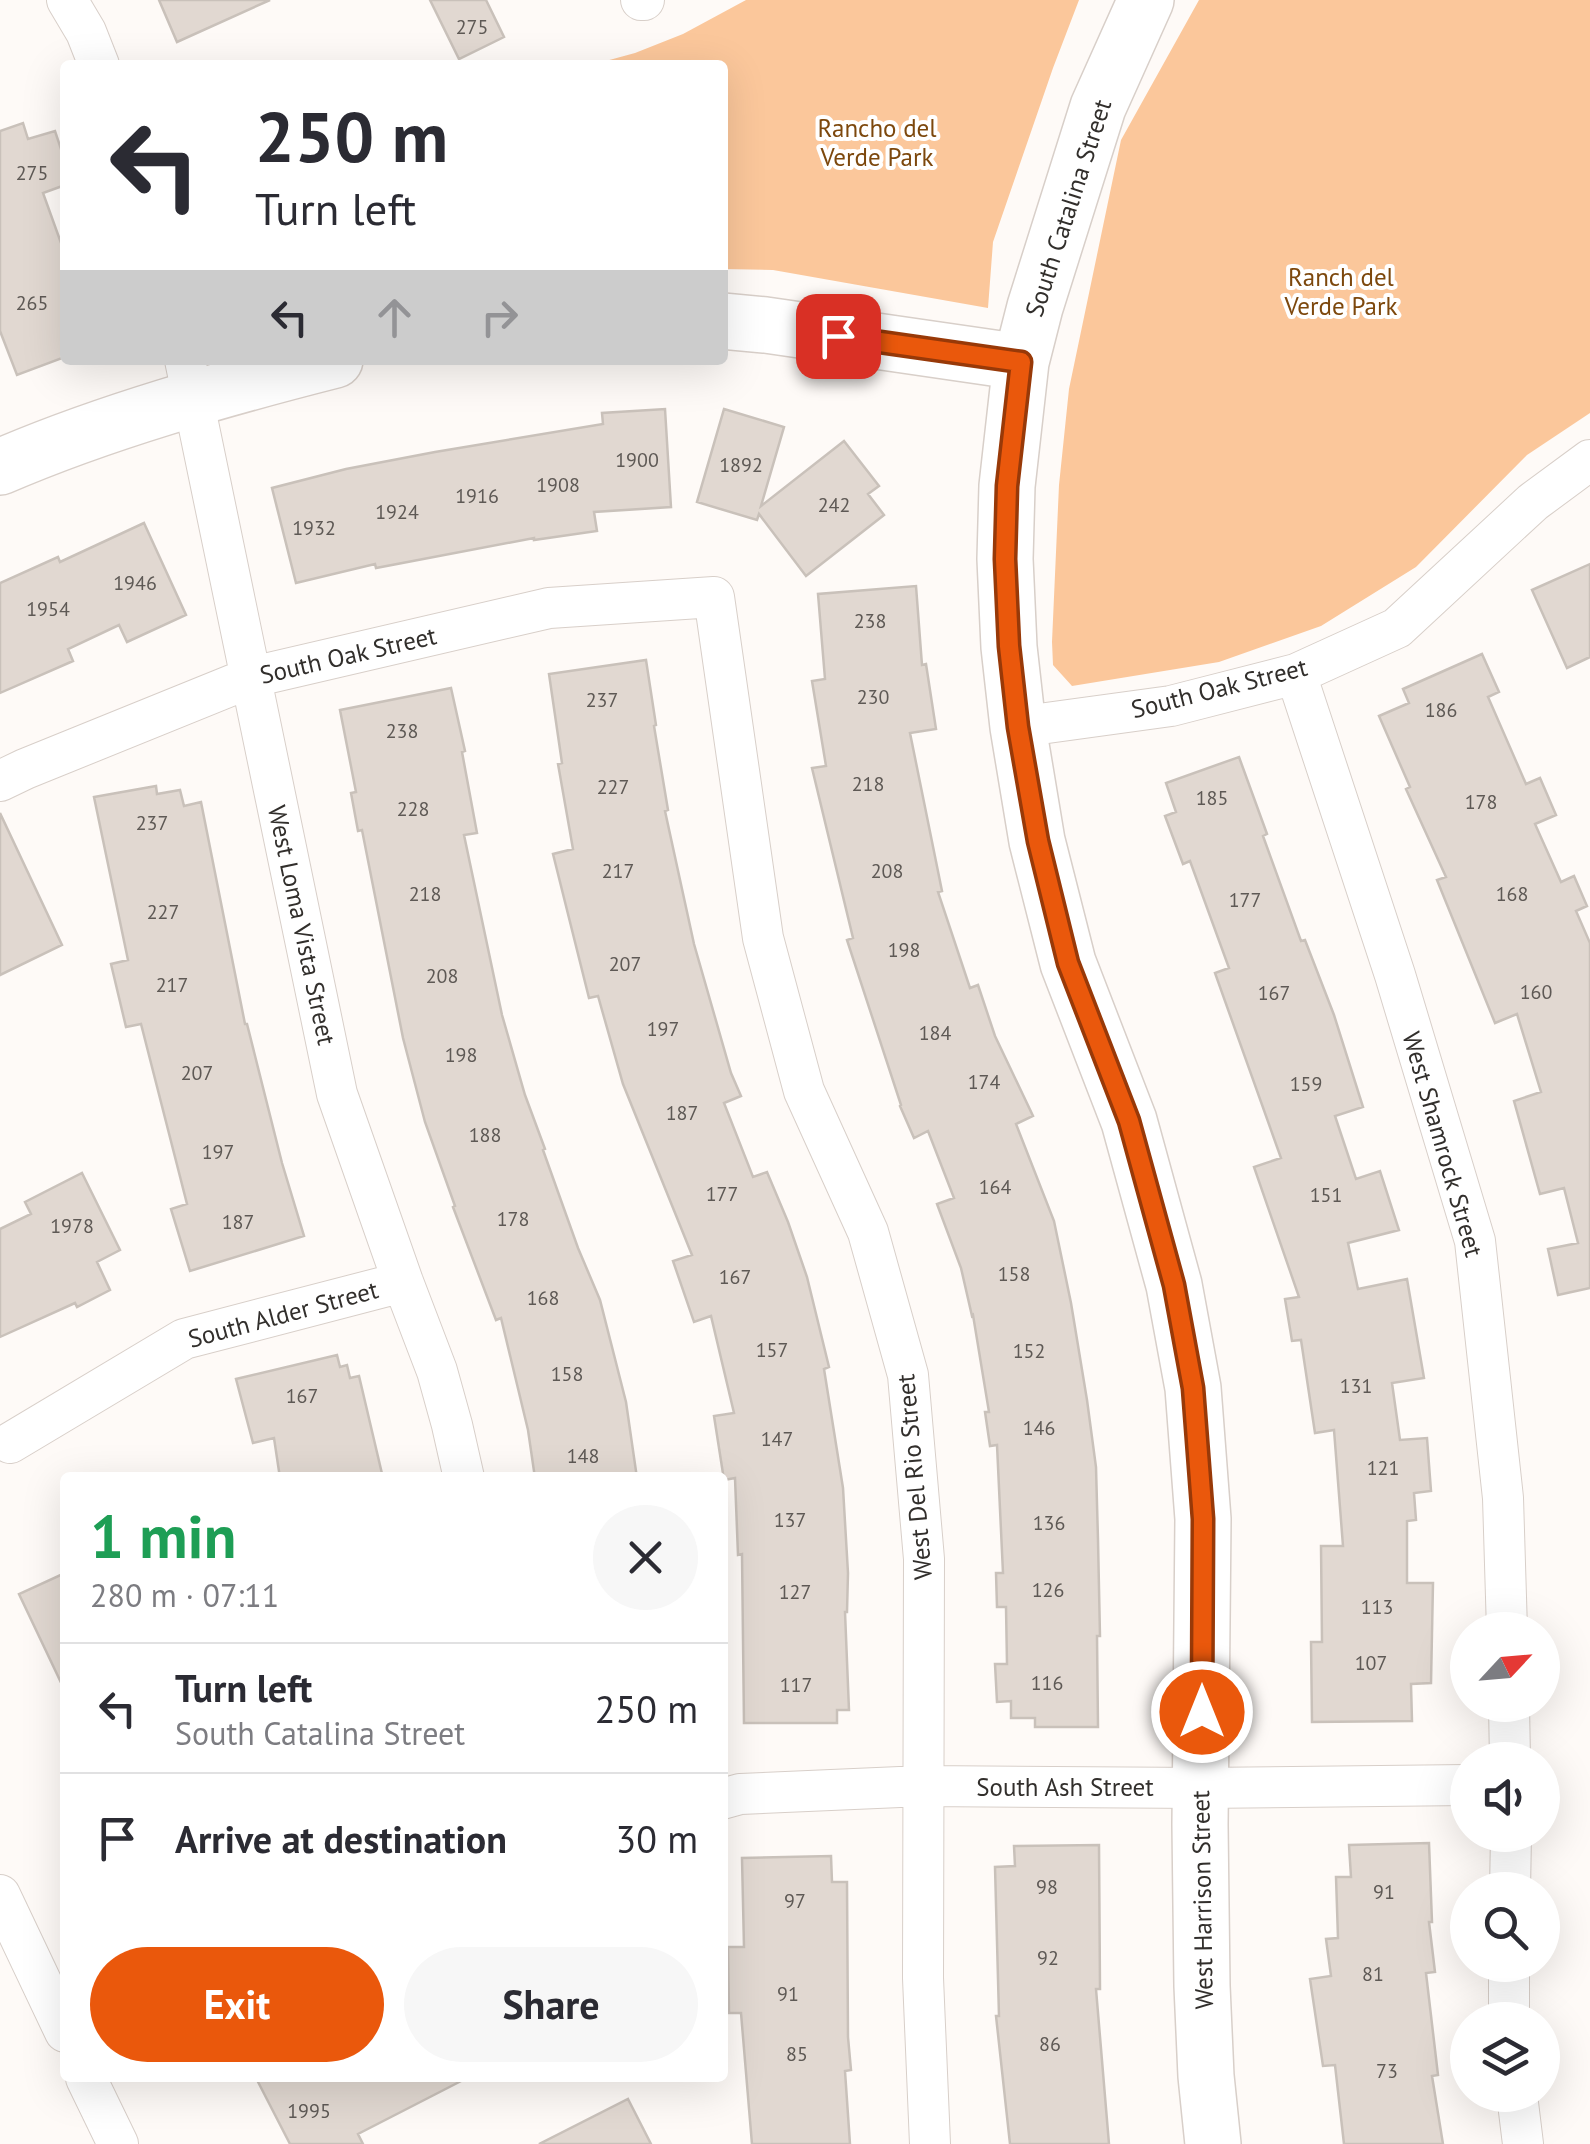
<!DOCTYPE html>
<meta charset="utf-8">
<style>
:root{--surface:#fff;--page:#f7f7f7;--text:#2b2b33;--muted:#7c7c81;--line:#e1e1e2;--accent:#ea580c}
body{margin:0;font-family:"PT Sans",sans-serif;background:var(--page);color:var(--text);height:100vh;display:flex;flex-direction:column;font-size:38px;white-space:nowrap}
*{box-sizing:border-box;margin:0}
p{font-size:32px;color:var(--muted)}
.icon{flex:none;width:55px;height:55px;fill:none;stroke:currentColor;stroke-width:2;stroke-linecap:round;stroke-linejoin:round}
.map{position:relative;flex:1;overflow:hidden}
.sheet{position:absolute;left:60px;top:1472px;width:668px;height:610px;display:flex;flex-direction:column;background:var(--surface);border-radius:10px;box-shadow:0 10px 40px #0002}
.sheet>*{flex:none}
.top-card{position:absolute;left:60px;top:60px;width:668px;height:305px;border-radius:10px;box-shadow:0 10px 40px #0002;background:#fff;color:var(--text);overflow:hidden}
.needle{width:65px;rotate:64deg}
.controls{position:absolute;left:1450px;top:1612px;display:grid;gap:20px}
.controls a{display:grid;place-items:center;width:110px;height:110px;border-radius:50%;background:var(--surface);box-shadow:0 10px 40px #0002;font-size:50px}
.pin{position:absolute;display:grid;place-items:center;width:85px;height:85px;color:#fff;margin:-42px;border-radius:20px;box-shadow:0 5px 15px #0006}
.me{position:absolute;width:110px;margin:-55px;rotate:0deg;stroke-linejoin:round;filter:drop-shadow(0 0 8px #0008)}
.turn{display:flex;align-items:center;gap:35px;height:210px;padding:0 30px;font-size:45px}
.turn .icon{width:130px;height:130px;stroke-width:2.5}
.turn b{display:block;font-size:70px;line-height:85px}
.lanes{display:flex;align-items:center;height:95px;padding:0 30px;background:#0003;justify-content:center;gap:50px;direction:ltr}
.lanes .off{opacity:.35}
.round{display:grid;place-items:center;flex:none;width:105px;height:105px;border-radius:52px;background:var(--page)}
.summary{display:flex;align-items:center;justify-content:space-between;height:170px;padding:0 30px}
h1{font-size:60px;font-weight:700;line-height:75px;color:#1e9e55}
.primary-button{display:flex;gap:20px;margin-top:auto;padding:20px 30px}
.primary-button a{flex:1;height:115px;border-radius:60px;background:var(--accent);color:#fff;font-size:40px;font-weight:700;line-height:115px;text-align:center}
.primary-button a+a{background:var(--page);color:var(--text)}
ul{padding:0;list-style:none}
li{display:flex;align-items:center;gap:30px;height:130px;padding:0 30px;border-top:2px solid var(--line)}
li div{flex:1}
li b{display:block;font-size:38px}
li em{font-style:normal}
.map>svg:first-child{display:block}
</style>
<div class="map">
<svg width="1590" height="2144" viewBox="0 0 1590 2144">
<rect width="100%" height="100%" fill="#fefaf7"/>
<path fill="#fbc79b" d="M746 0H1079L1053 68 993 242 988 308 773 270 723 269 722 65H591L635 53 683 34Z
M1199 0H1590V413L1527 455 1416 567 1321 626 1219 662 1072 686 1053 665 1052 642 1059 485 1069 389 1121 140Z"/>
<path fill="#e1d8d1" stroke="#c9c1ba" stroke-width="2.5" d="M159 0H270L177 42Z
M430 0H486L504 37 459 59Z
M23 123 28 139 55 131 65 161V185L43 193 65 254V357L17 375 0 331V131Z
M665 409 671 507 594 512 597 531 534 540V538L376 568 375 564 296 583 272 488 346 469 435 452 603 424 602 413Z
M724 409 784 427 761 506 844 441 879 486 868 494 884 515 806 576 759 514 757 520 697 502Z
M144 523 186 615 127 642 119 625 68 649 73 661 0 693V583L58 557 60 562Z
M1590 564V657L1567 668 1532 590Z
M916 586 922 665 926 664 936 729 910 733 942 891 938 892 970 988 978 985 995 1036 1033 1116 1016 1124 1054 1221 1071 1303 1087 1400 1096 1467 1098 1540 1100 1636H1097L1098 1727H1035V1718H1011V1701L997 1702 995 1664H1007L1006 1607H997L996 1573H1003L997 1445 990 1446 985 1412H989L973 1315 972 1316 961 1268 937 1204 954 1198 928 1131 914 1138 900 1106 901 1105 847 940 853 938 812 768 826 766 812 681 825 679 818 594Z
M1482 654 1499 692 1488 697 1526 784 1540 778 1556 815 1535 824 1561 882 1574 876 1587 906 1576 911 1590 943V1288L1558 1295 1548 1249 1578 1243 1564 1188 1540 1194 1514 1101 1541 1092 1517 1014 1495 1023 1437 880 1446 877 1406 789 1410 787 1379 716 1409 703 1403 689Z
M646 660 656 725 654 726 668 810 665 811 694 944 731 1073 741 1096 724 1103 753 1177 767 1172 788 1222 807 1277 829 1367 824 1369 843 1488 848 1573 847 1612H845L849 1710H837V1723H744L742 1554 738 1555 735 1478 724 1480 714 1416 734 1413 711 1316 694 1322 673 1261 692 1255 623 1084 598 996 589 998 553 854 573 849 558 764 562 763 549 674Z
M451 688 465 751 462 752 477 833 464 835 502 1015 525 1095 545 1149 543 1150 578 1248 600 1300 626 1402 637 1478H535L528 1430 501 1318 496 1320 453 1207 455 1206 425 1122 403 1038 362 830 358 831 351 793 356 792 340 710Z
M1239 757 1267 834 1263 836 1301 941 1305 940 1334 1015 1363 1107 1335 1116 1356 1179 1380 1171 1399 1230 1348 1243 1358 1289 1407 1279 1424 1378 1392 1383 1400 1440 1427 1438 1431 1491 1414 1493 1416 1520 1407 1521V1583H1433L1431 1683 1411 1684 1412 1721 1312 1722 1311 1642H1322L1321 1546H1343L1334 1430 1315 1433 1301 1340 1292 1341 1285 1299 1299 1297 1254 1167 1281 1158 1215 973 1229 968 1190 861 1183 864 1165 816 1176 812 1166 783Z
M156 786 157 794 180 790 184 806 201 802 245 1024H247L282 1163 304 1236 190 1271 171 1209 187 1204 141 1024 126 1027 111 964 128 960 94 797Z
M0 813 62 945 0 975Z
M82 1173 120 1250 97 1262 110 1290 77 1307 75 1303 0 1337V1229L31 1214 25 1202Z
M337 1355 340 1367 347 1365 350 1378 359 1376 383 1478H280L274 1438 253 1443 236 1379Z
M65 1573V1691L19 1594Z
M1429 1843 1432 1922H1429L1435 1972 1426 1973 1438 2075 1432 2076 1443 2144H1344L1335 2065 1323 2066 1310 1979 1331 1976 1326 1939 1338 1938 1336 1877H1351L1349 1845Z
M1099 1845 1100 1989H1096L1109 2144H1010L996 2016H999L995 1867 1015 1866 1014 1846Z
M831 1856 832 1882H847L848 2037 851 2070 845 2071 850 2144H752L741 2013H729L728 1947H744L742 1858Z
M256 2078H467L358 2134 363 2144H290Z
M628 2099 651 2144H539Z"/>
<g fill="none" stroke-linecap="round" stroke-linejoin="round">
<g stroke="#d8cfc9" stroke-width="42">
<path id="street" d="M67 0 86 32 99 65
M641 0H644
M185 360 337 1094 403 1282 437 1371 452 1425 464 1478
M1296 674 1395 975 1475 1241 1503 1498 1507 1630
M1018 727 1171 706 1296 674 1397 628 1533 502 1590 460
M0 781 25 769 252 677 549 608 714 597 763 938 804 1091 868 1232 908 1375 924 1559 923 1978 930 2144
M10 1443 184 1339 403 1282
M1509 1705 1510 1760
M722 1799 740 1794 923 1786 1201 1788 1468 1785
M1510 1890 1511 1835
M0 1895 65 2032
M1509 1965V2020
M86 2078 118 2144
M1517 2095 1523 2144"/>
</g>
<g stroke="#d8cfc9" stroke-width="58">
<path id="secondary" d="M1146 0 1098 107 1035 307 1021 362 1007 486 1005 559 1009 647 1018 727 1037 841 1068 963 1129 1121 1174 1285 1193 1388 1203 1519 1200 1825 1202 1986 1206 2076 1213 2144
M722 321 765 325 1021 362
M0 467C104 422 225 388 335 360"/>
</g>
<use href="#street" stroke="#fff" stroke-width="40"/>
<use href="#secondary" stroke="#fff" stroke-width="55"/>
</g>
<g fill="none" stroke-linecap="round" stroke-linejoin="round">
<g stroke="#983908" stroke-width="25">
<path id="route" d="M838 336 1021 362 1007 486 1005 559 1009 646 1018 727 1038 841 1068 963 1129 1121 1174 1285 1193 1388 1203 1519 1202 1712"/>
</g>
<use href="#route" stroke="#ea580c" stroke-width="18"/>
</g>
<g text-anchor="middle" stroke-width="8" stroke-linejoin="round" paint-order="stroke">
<g font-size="20" fill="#5e5955">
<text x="472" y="34">275</text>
<text x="32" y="180">275</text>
<text x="32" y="310">265</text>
<text x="637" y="467">1900</text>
<text x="741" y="472">1892</text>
<text x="558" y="492">1908</text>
<text x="477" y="503">1916</text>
<text x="834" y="512">242</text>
<text x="397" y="519">1924</text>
<text x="314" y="535">1932</text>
<text x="135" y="590">1946</text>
<text x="48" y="616">1954</text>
<text x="870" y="628">238</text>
<text x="873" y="704">230</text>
<text x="602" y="707">237</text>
<text x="1441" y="717">186</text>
<text x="402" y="738">238</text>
<text x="868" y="791">218</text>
<text x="613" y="794">227</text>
<text x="1212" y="805">185</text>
<text x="1481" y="809">178</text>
<text x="413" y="816">228</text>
<text x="152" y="830">237</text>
<text x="618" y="878">217</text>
<text x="887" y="878">208</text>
<text x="425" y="901">218</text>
<text x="1512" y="901">168</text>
<text x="1245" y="907">177</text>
<text x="163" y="919">227</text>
<text x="904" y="957">198</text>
<text x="625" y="971">207</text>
<text x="442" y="983">208</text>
<text x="172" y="992">217</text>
<text x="1536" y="999">160</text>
<text x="1274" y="1000">167</text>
<text x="663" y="1036">197</text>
<text x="935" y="1040">184</text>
<text x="461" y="1062">198</text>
<text x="197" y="1080">207</text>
<text x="984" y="1089">174</text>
<text x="1306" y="1091">159</text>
<text x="682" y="1120">187</text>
<text x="485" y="1142">188</text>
<text x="218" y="1159">197</text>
<text x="995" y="1194">164</text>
<text x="722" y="1201">177</text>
<text x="1326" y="1202">151</text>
<text x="513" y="1226">178</text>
<text x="238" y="1229">187</text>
<text x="72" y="1233">1978</text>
<text x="1014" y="1281">158</text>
<text x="735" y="1284">167</text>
<text x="543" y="1305">168</text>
<text x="772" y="1357">157</text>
<text x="1029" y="1358">152</text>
<text x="567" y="1381">158</text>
<text x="1356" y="1393">131</text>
<text x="302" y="1403">167</text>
<text x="1039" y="1435">146</text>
<text x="777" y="1446">147</text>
<text x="583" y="1463">148</text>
<text x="1383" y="1475">121</text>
<text x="790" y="1527">137</text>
<text x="1049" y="1530">136</text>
<text x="1048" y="1597">126</text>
<text x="795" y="1599">127</text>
<text x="1377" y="1614">113</text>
<text x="1371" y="1670">107</text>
<text x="1047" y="1690">116</text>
<text x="796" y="1692">117</text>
<text x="1047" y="1894">98</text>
<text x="1384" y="1899">91</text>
<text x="795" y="1908">97</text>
<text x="1048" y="1965">92</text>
<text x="1373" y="1981">81</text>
<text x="788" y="2001">91</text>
<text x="1050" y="2051">86</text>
<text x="797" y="2061">85</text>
<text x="1387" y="2078">73</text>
<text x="309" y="2118">1995</text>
</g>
<g font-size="25" fill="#7d480d" stroke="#fff">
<text x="877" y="137">Rancho del<tspan x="877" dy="29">Verde Park</tspan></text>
<text x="1341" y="286">Ranch del<tspan x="1341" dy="29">Verde Park</tspan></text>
</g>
<g font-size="25" fill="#322f2c" stroke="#fff">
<text transform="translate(1068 208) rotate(-72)" y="9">South Catalina Street</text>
<text transform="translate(348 655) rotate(-13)" y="9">South Oak Street</text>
<text transform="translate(1219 688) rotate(-14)" y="9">South Oak Street</text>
<text transform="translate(302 925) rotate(78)" y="9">West Loma Vista Street</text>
<text transform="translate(1443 1144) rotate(74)" y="9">West Shamrock Street</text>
<text transform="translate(283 1314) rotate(-15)" y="9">South Alder Street</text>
<text transform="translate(914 1477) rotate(-95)" y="9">West Del Rio Street</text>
<text x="1065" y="1796">South Ash Street</text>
<text transform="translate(1202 1900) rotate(-91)" y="9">West Harrison Street</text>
</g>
</g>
</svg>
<div class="controls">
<a><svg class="needle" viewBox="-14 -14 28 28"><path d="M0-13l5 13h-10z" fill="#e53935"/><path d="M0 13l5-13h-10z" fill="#7c7c81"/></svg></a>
<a><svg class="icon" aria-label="sound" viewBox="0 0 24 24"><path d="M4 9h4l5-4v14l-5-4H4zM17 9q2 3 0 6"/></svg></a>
<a><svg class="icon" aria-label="search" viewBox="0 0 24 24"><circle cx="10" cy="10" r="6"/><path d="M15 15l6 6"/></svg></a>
<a><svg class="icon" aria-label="layers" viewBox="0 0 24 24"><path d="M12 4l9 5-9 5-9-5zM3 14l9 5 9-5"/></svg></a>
</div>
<div class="pin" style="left:838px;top:336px;background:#d93025"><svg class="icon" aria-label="arrive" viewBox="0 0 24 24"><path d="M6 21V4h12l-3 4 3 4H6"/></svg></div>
<svg class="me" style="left:1202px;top:1712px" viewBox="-20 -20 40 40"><circle r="17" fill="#ea580c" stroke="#fff" stroke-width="3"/><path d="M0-11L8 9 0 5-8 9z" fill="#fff"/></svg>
<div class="top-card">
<div class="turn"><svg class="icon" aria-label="left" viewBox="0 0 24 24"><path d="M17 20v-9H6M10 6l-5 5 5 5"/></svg><div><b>250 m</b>Turn left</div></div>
<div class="lanes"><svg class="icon" aria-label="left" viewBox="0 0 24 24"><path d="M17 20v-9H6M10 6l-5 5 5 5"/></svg><svg class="icon off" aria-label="ahead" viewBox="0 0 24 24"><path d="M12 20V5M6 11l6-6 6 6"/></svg><svg class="icon off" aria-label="right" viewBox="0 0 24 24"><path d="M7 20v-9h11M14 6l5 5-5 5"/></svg></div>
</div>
<section class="sheet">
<div class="summary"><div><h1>1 min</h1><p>280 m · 07:11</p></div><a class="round"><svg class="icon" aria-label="close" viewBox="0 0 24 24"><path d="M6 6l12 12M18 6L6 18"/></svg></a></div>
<ul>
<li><svg class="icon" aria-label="left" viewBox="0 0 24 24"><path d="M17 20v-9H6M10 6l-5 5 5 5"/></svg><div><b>Turn left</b><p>South Catalina Street</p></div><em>250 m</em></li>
<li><svg class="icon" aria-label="arrive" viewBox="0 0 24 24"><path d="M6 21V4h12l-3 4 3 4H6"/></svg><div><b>Arrive at destination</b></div><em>30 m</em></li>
</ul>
<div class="primary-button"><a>Exit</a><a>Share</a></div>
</section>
</div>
